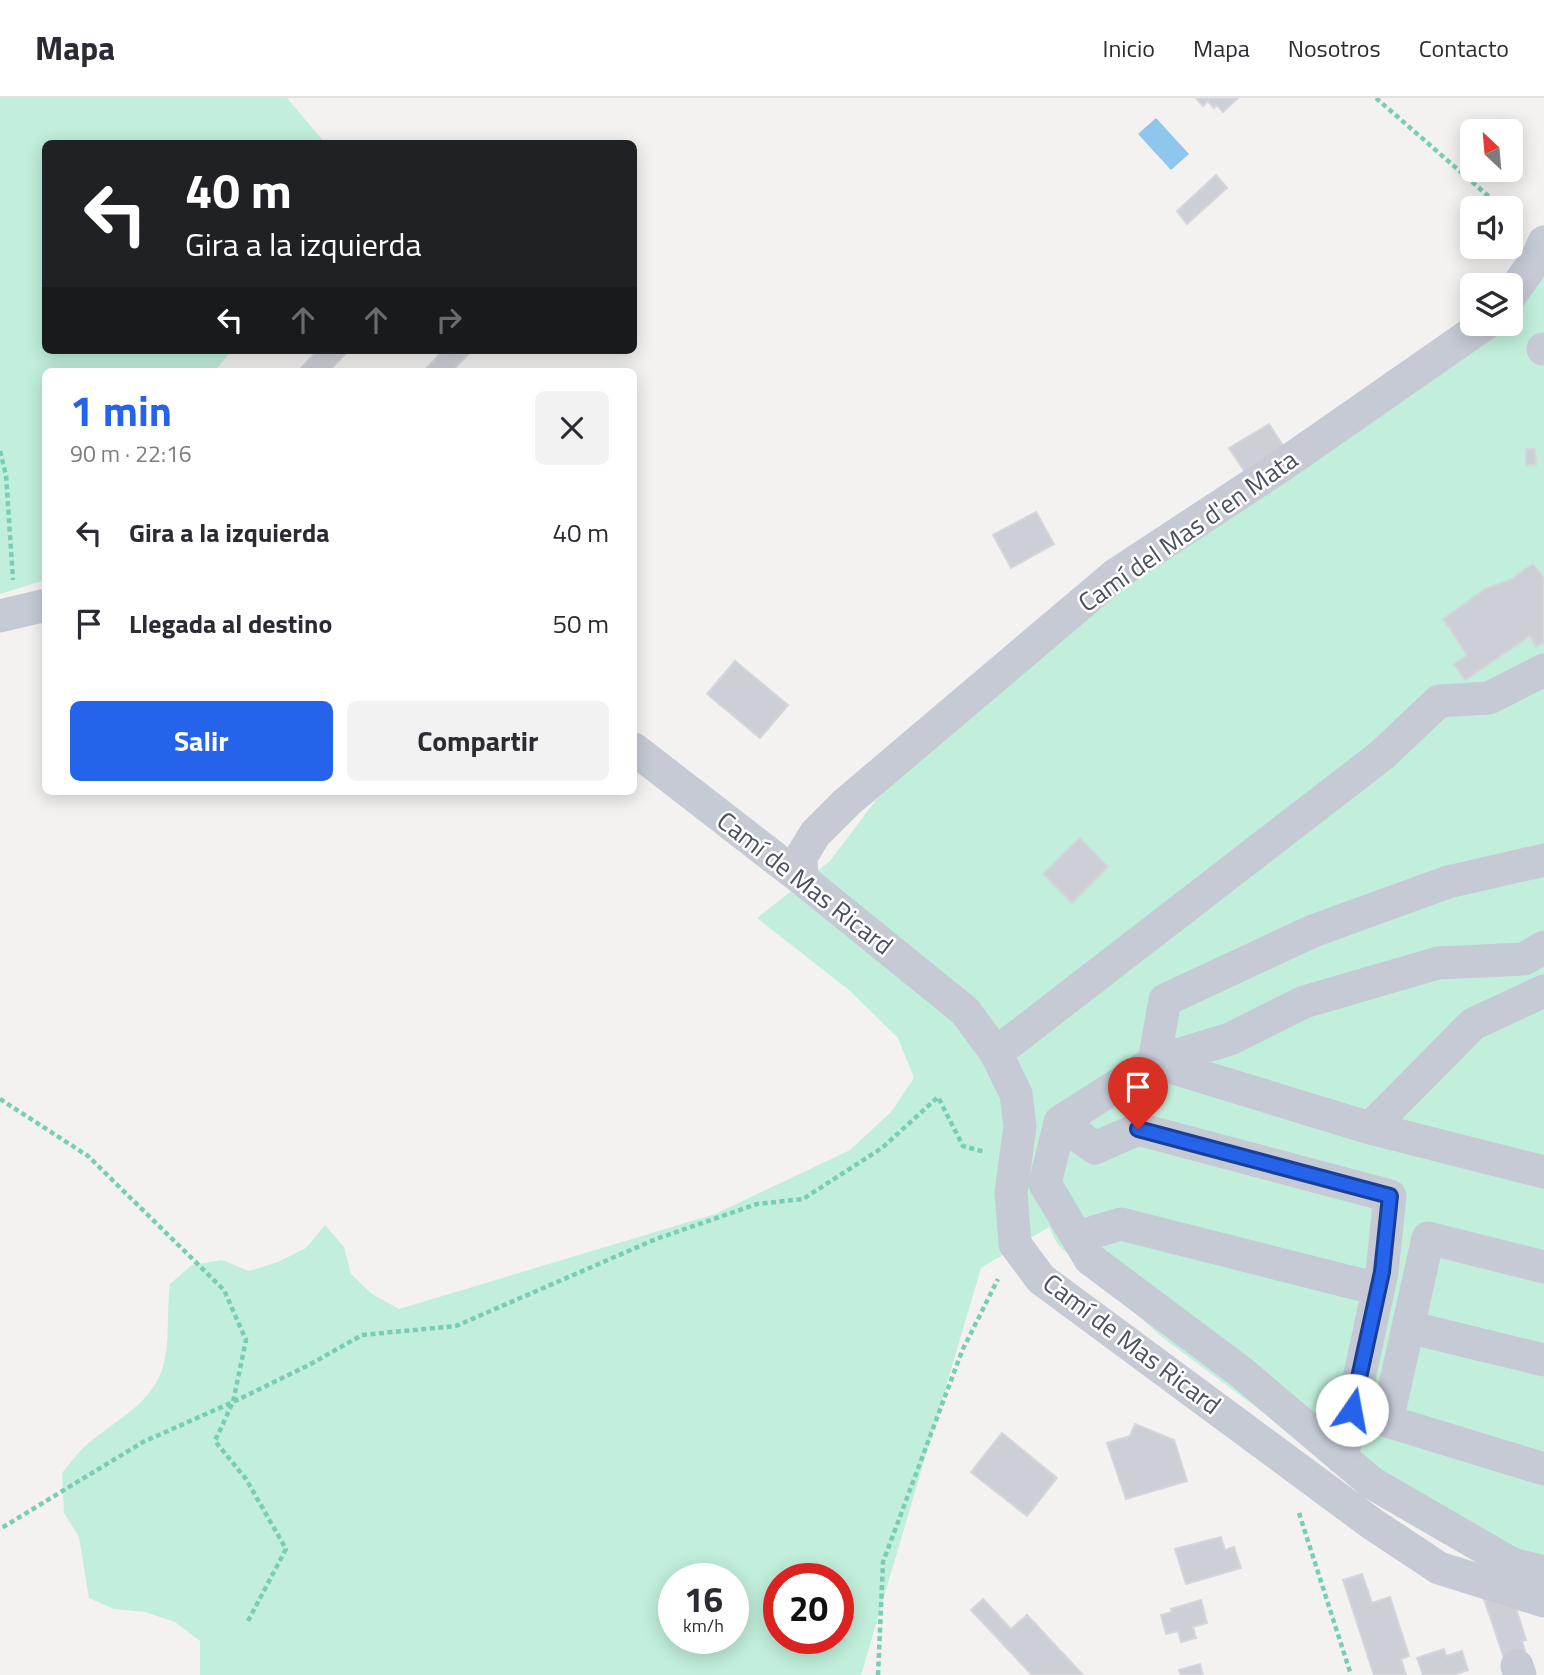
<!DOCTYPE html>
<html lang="es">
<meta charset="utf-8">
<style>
:root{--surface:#fff;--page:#f2f2f3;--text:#2b2b33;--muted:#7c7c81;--line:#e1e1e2;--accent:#2563eb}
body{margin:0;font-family:"Titillium Web",sans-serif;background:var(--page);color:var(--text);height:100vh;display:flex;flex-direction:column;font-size:26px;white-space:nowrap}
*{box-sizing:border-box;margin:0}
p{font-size:23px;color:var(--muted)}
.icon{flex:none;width:38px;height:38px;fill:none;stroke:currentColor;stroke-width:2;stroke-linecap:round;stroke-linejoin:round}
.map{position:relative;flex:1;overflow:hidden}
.panel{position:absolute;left:42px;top:270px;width:595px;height:427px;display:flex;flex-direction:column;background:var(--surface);border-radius:10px;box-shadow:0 4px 18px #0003}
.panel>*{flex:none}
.guide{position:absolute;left:42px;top:42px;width:595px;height:214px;border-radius:10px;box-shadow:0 4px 18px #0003;background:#202124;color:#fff;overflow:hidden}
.needle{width:46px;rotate:334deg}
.tools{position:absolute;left:1460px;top:21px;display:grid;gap:14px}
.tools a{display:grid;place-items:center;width:63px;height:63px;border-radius:10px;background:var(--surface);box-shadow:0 4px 18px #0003;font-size:35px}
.speed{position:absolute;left:658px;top:1465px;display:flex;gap:14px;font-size:35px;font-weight:700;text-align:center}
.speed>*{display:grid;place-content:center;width:91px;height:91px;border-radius:50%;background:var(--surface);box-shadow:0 4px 18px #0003;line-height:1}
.speed small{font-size:18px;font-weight:400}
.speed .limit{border:10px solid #d22;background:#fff;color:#111}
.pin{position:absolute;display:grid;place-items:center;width:60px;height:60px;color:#fff;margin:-72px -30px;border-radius:50% 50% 50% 0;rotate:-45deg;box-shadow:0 0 7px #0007}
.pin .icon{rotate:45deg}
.me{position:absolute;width:77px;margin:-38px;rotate:12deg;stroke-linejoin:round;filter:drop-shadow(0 0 5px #0008)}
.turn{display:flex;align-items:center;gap:24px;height:147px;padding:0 28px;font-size:32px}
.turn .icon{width:91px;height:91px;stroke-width:2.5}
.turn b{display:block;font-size:49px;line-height:60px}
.lanes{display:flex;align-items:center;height:66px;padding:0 28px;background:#0003;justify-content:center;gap:35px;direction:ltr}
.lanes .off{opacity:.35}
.round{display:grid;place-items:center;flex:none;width:74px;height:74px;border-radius:10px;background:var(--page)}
.head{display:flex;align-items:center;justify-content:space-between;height:119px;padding:0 28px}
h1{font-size:42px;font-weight:700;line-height:52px;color:var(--accent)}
.action{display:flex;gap:14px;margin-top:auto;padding:14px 28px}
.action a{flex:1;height:80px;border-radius:10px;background:var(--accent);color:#fff;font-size:28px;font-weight:700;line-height:80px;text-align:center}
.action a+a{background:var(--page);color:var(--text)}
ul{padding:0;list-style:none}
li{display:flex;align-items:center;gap:21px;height:91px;padding:0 28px}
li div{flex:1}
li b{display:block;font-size:26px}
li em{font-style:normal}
header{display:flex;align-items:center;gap:42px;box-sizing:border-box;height:98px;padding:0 35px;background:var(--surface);border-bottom:2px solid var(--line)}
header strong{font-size:33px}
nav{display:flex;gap:38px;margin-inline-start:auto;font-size:24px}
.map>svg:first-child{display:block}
</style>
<header>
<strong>Mapa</strong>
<nav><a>Inicio</a><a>Mapa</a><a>Nosotros</a><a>Contacto</a></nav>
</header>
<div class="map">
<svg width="1544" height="1577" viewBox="0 0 1544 1577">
<rect width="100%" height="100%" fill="#f3f2f1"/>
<path fill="#c1efdc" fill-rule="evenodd" d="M0 0H287L325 45 46 46V252H232L215 273H46L45 482 0 496Z
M1544 168V1478L1396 1413 1163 1240 1058 1147 1049 1129 981 1170 861 1577H200V1543L175 1524 145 1514 114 1511 89 1500 79 1439 64 1415 62 1375C69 1367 75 1358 83 1350 110 1325 149 1309 162 1272 171 1245 166 1214 170 1186L192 1167 222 1162 249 1173 278 1164 306 1150 325 1127 344 1149 351 1176 372 1196 399 1211 715 1116 850 1052 891 1014 914 980 898 940 849 892 757 820 830 763 882 694 1132 475 1501 226H1510V219L1516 215ZM674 1480H733V1540H674ZM779 1480H838V1540H779Z"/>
<path fill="#8fc6eb" d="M1156 20 1189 56 1171 72 1138 36Z"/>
<path fill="#cdcfd6" stroke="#d5d6dc" stroke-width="2" d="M1196 0H1238L1223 14 1217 7 1214 10 1208 3 1203 8Z
M1216 77 1227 90 1187 126 1177 113Z
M318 252H349L329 273H298Z
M444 252H472L452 273H424Z
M1269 326 1284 349 1245 374 1229 350Z
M1526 351H1535L1536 367H1526Z
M1036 414 1054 446 1011 470 993 437Z
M1533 466 1544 480V544L1536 549 1530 538 1465 582 1454 566 1467 557 1443 521 1485 491 1511 481Z
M735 563 788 607 760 640 707 596Z
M1080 740 1108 769 1072 805 1043 776Z
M1135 1326 1174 1342 1187 1383 1126 1401 1107 1345 1130 1338Z
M1002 1335 1057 1380 1027 1418 971 1374Z
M1221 1439 1225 1452 1234 1449 1241 1470 1186 1486 1175 1451Z
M1362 1476 1372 1505 1390 1499 1409 1558 1401 1561 1406 1577H1374L1343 1482Z
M983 1501 1011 1531 1027 1517 1083 1577H1032L971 1512Z
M1484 1501 1516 1510 1526 1542 1522 1543 1525 1553 1505 1563Z
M1201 1502 1207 1525 1193 1529 1196 1540 1181 1544 1178 1533 1166 1536 1161 1517 1172 1514 1171 1511Z
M1444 1551 1446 1558 1462 1553 1468 1572 1453 1577H1423L1417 1560Z
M1200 1566 1203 1577H1181L1179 1572Z"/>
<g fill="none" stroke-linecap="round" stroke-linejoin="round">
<path stroke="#7acdb5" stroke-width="4.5" stroke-dasharray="5 3.5" stroke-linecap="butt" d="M1376 0 1502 110
M0 353 6 377 13 482
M0 1001 88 1058 224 1192 246 1242 233 1304 143 1344 0 1431
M1299 1415 1351 1577
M248 1523 286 1451 246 1381 215 1343 233 1304 309 1267 362 1237 456 1228 656 1141 757 1106 803 1101 882 1050 938 999 963 1048 985 1054
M878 1577 883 1464 962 1253 998 1181"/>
<path stroke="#c5cad5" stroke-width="33" d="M1510 198 1537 160 1544 144
M1543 251H1544
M0 518 46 507
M634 651 802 781 965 913 996 955 1016 996 1020 1028 1011 1095 1015 1146 1041 1181 1371 1425 1439 1470 1544 1503
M1544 762 1448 784 1313 833 1165 902 1154 964 1370 1030 1544 1074
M802 781 801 759 815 736 847 704 1115 477 1281 368 1485 226
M1544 849 1524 861 1438 865 1304 904 1230 941 1154 964 1060 1024 1045 1086 1090 1161 1241 1274 1372 1385 1512 1466 1544 1474
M996 955 1382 657 1439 603 1489 600 1544 572
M1060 1024 1095 1050 1138 1031 1390 1098 1382 1174 1342 1360
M1370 1030 1473 926 1544 893
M1077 1139 1121 1126 1378 1191
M1408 1229 1544 1262
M1364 1316 1544 1371
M1387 1323 1428 1140 1544 1169
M1517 1568 1520 1577"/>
</g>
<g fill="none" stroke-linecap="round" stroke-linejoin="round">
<g stroke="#184099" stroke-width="18">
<path id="route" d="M1138 1031 1390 1098 1382 1174 1352 1312"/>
</g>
<use href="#route" stroke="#2563eb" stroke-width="12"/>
</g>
<g text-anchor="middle" stroke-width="5" stroke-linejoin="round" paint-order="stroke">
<g font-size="26" fill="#49505f" stroke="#fff">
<text transform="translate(1188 433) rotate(-35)" y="9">Camí del Mas d'en Mata</text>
<text transform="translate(805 785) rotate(38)" y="9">Camí de Mas Ricard</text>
<text transform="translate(1132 1246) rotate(37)" y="9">Camí de Mas Ricard</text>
</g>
</g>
</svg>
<div class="tools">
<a><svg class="needle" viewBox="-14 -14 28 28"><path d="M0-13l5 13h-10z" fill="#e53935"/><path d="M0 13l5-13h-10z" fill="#7c7c81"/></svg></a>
<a><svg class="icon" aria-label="sound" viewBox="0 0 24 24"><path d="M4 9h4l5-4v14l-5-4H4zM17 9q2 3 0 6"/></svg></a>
<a><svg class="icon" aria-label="layers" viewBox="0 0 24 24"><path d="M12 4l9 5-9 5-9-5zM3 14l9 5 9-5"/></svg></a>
</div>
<div class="speed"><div>16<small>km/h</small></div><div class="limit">20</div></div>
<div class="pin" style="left:1138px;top:1031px;background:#d93025"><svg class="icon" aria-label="arrive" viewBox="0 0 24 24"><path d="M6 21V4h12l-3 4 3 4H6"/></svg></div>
<svg class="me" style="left:1352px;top:1312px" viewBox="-20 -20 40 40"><circle r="19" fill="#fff"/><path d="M0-13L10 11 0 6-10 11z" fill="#2563eb"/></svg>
<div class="guide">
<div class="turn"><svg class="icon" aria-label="left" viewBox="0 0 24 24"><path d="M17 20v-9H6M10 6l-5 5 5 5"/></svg><div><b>40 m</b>Gira a la izquierda</div></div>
<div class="lanes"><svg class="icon" aria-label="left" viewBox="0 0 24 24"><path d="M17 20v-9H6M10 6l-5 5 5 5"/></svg><svg class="icon off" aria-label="ahead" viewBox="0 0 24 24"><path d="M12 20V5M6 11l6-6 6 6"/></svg><svg class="icon off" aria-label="ahead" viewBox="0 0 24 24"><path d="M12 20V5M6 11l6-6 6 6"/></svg><svg class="icon off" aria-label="right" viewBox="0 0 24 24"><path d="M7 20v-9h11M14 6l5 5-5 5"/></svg></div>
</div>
<section class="panel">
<div class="head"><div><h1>1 min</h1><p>90 m · 22:16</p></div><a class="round"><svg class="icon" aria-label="close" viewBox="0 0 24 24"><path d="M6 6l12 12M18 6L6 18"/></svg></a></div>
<ul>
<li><svg class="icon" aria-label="left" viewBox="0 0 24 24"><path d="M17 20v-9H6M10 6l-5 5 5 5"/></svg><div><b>Gira a la izquierda</b></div><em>40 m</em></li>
<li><svg class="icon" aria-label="arrive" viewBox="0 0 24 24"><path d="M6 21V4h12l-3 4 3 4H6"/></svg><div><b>Llegada al destino</b></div><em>50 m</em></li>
</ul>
<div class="action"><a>Salir</a><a>Compartir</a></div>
</section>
</div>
